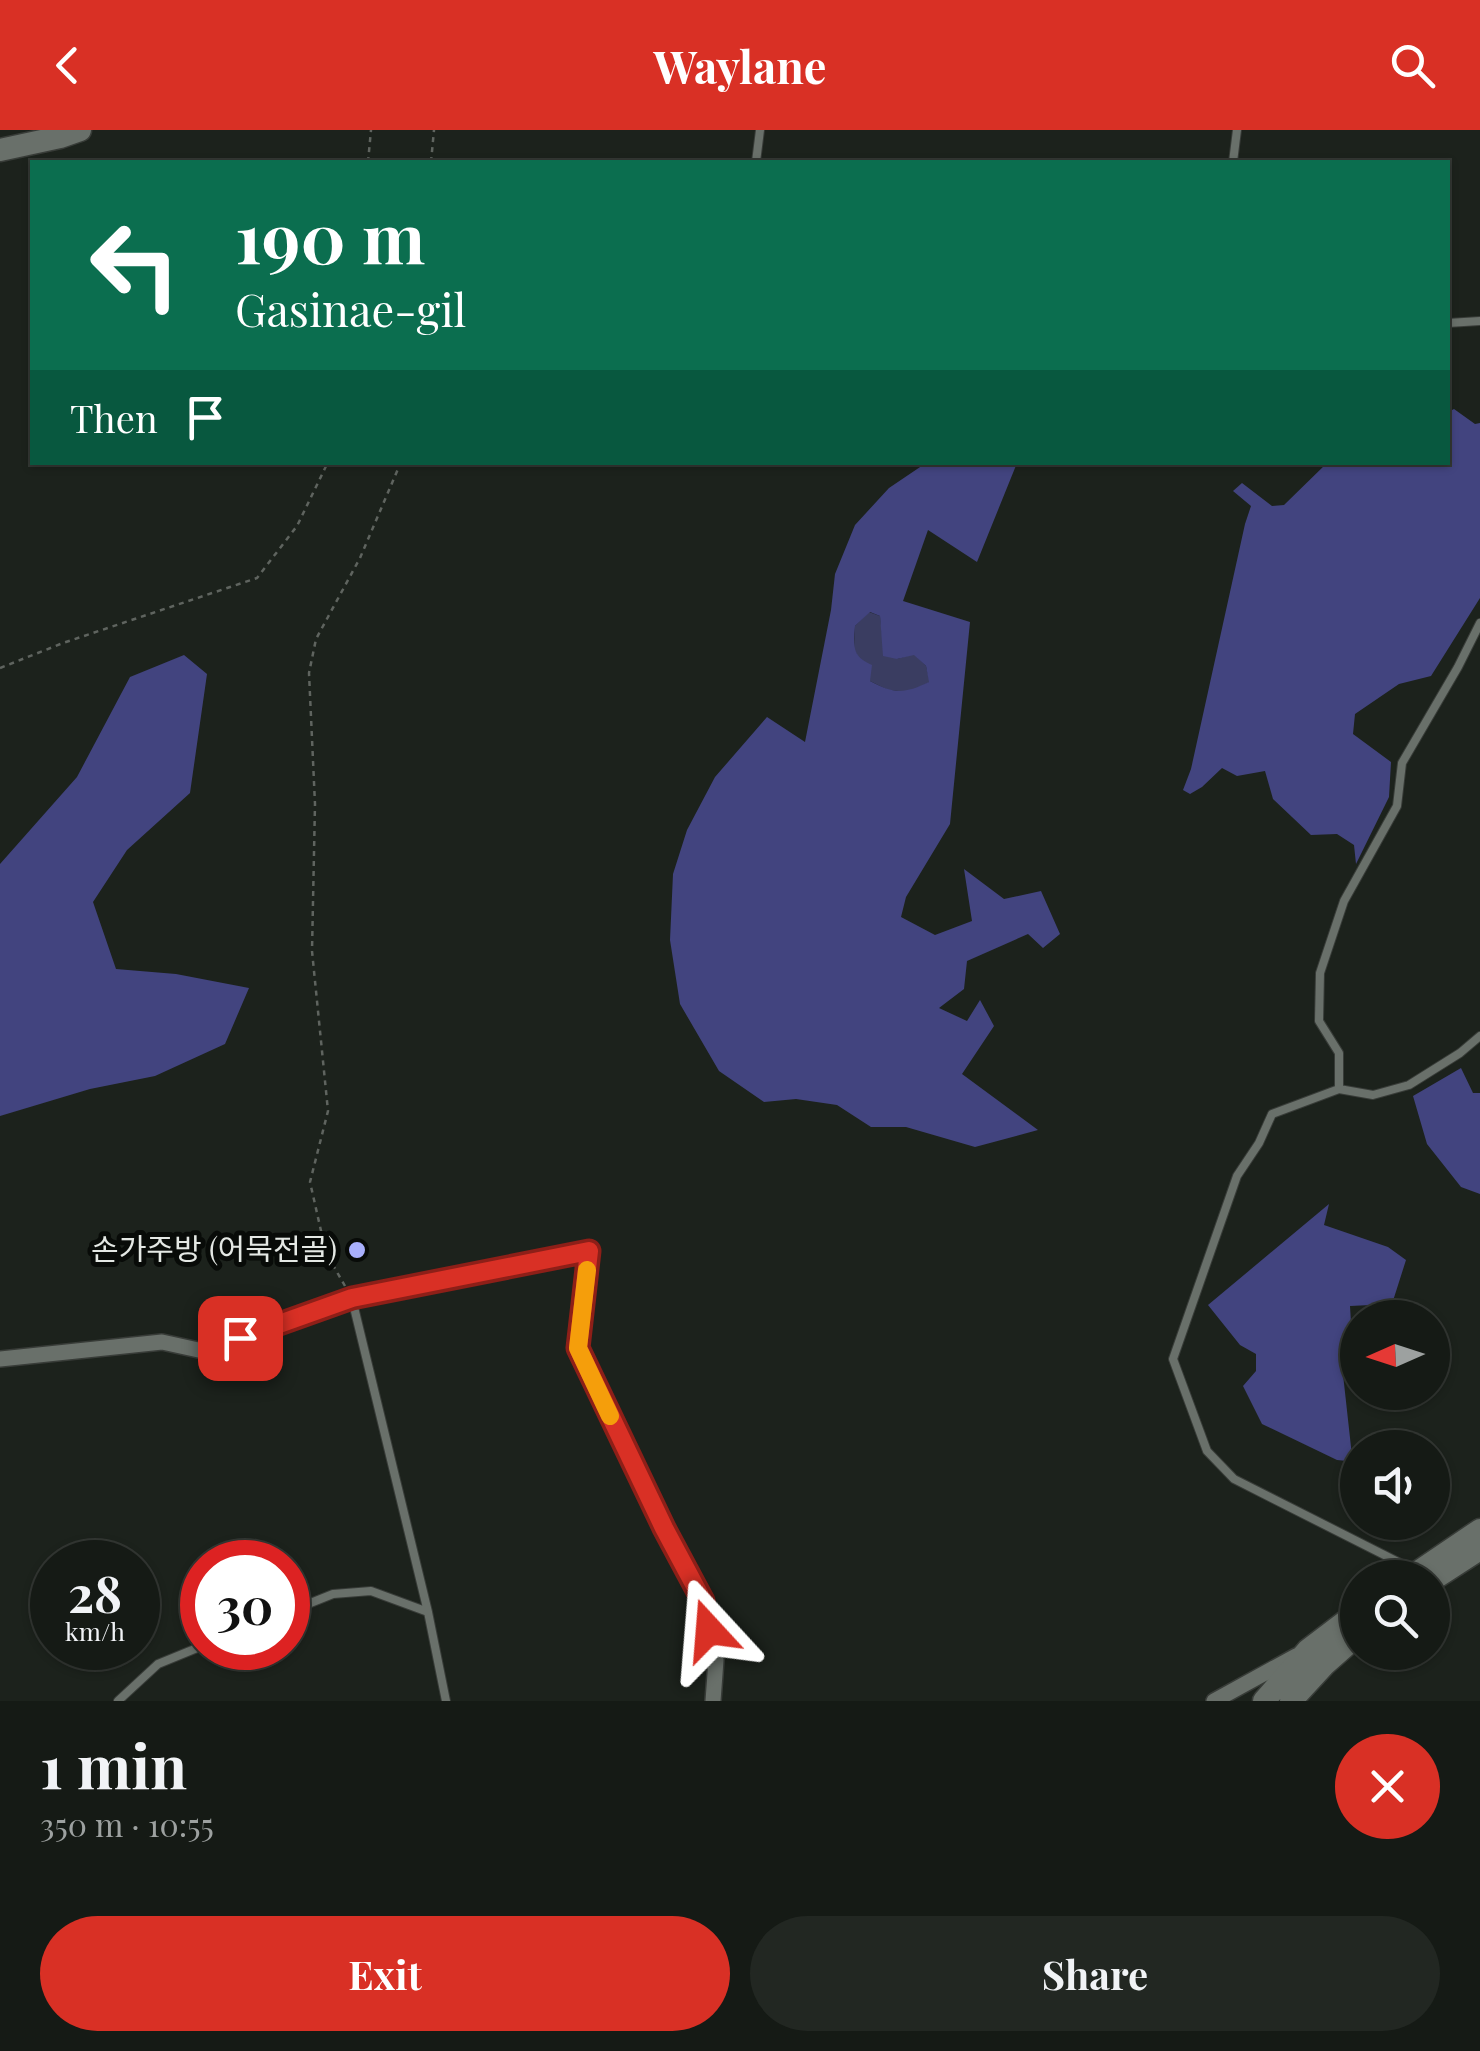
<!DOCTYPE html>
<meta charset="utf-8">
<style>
:root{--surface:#151a15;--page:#222722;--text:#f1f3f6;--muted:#9da1a0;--line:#343834;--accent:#d93025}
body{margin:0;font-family:"Playfair Display","Noto Sans KR",serif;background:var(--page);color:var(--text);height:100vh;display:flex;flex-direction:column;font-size:38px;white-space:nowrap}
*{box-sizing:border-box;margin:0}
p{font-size:32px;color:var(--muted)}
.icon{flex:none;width:55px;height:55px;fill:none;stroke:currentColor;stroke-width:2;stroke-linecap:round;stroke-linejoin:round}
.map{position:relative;height:1571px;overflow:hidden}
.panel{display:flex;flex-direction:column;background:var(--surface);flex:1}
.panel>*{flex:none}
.banner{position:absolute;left:30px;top:30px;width:1420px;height:305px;border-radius:0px;box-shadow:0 2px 8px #0004,0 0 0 2px var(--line);background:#0b6e4f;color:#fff;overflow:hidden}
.needle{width:65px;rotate:267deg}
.controls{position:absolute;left:1340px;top:1170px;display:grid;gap:20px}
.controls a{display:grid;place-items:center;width:110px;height:110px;border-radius:50%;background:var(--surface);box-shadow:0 2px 8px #0004,0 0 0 2px var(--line);font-size:50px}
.speed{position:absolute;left:30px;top:1410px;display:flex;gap:20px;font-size:50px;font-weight:700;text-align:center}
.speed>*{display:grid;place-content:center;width:130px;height:130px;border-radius:50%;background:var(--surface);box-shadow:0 2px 8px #0004,0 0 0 2px var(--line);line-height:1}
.speed small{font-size:25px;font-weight:400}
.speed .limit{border:15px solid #d22;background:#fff;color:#111}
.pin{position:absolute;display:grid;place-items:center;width:85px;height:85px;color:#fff;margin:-42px;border-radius:20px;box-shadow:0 5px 15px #0006}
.me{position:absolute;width:110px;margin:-55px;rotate:341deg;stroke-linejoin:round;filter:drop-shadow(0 0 8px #0008)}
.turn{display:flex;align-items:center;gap:35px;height:210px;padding:0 40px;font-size:45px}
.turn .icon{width:130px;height:130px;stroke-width:2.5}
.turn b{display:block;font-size:70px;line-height:85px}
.then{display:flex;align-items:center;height:95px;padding:0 40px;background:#0003;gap:20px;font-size:38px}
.round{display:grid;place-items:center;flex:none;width:105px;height:105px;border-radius:52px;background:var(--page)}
.head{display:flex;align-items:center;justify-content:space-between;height:170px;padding:0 40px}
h1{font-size:60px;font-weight:700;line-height:75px}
.button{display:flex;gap:20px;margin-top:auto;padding:20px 40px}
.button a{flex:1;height:115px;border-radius:60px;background:var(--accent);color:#fff;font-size:40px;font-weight:700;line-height:115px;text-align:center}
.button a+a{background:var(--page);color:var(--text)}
header{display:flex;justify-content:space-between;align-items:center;height:130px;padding:0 40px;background:var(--accent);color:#fff;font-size:45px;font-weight:700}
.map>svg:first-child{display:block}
</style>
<header><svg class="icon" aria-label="back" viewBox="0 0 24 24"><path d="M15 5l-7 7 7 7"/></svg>Waylane<svg class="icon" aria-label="search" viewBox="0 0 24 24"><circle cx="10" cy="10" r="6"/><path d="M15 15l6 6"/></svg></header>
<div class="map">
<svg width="1480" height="1571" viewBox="0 0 1480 1571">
<rect width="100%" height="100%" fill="#1c221c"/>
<path fill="#3a3d61" d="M869 482 880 486 882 504 897 529 914 524 926 536 930 552 909 562 888 560 870 551 854 519 855 496Z"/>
<path fill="#42447f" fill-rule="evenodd" d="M1454 279 1475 294 1480 293V468L1431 546 1399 554 1355 584 1353 604 1391 632 1389 667 1356 734 1354 715 1337 704 1311 705 1273 669 1265 641 1237 646 1222 638 1202 657 1190 664 1183 660 1191 639 1245 394 1251 376 1233 361 1242 353 1272 376 1284 375 1327 333 1448 332V282Z
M926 333H1017L977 432 928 400 903 471 970 492 950 694 906 767 901 787 935 805 972 791 964 739 1004 769 1041 761 1060 804 1043 818 1028 804 967 831 964 859 939 878 967 891 980 870 994 896 962 944 1038 1000 975 1017 906 997H871L837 975 796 969 764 972 719 941 680 874 670 810 673 744 687 700 715 647 767 587 805 612 831 480 835 444 855 395 889 358ZM870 482 880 486 883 526 897 529 914 525 926 536 929 552C904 564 894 564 870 551L872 535C851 526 854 516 855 496Z
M184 525 207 544 190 663 127 720 93 772 116 839 176 844 249 858 225 914 155 946 90 959 0 986V734L77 647 130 547Z
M1461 938 1473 963H1480V1064L1461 1057 1427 1014 1413 966Z
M1329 1074 1324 1095 1388 1117 1406 1130 1392 1174 1350 1176 1352 1209 1340 1217 1352 1326 1357 1329V1332L1337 1330 1262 1294 1243 1256 1256 1241V1224L1240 1215 1208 1175Z"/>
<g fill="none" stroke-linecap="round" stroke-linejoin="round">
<g stroke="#383c38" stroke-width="10">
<path id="lane" d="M756 32 760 0
M1233 32 1237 0
M1448 193 1480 191
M1339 959V923L1319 891 1320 843 1344 771 1397 676 1402 633 1458 537 1480 493
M1414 1440 1234 1349 1207 1321 1173 1229 1237 1046 1259 1013 1272 984 1339 959 1373 965 1409 955 1460 923 1480 906
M288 1482 333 1464 371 1461 428 1482 352 1169
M428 1482 446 1571
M118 1571 158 1534 202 1516"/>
</g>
<g stroke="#383c38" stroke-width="18">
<path id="street" d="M0 1229 162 1212 203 1221 352 1168 589 1121 578 1218 664 1398 703 1471 716 1530 713 1571
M1214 1571 1296 1526"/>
</g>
<g stroke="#383c38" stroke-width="25">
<path id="secondary" d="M0 20 60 7 80 0
M1409 1448 1480 1400
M1432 1450 1480 1419
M1264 1571 1308 1520 1358 1482
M1291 1571 1324 1535 1358 1505"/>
</g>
<path stroke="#5f645f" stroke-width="2.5" stroke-dasharray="5 5" stroke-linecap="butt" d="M368 32 371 0
M431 32 434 0
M0 538 63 513 257 448 297 396 328 332
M345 1156 326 1123 310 1052 328 981 312 821 315 674 309 543 316 509 360 428 401 332"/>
<use href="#lane" stroke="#69706a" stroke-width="8"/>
<use href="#street" stroke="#69706a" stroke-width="15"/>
<use href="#secondary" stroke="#69706a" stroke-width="22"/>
</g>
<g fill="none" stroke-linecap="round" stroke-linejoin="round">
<g stroke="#8d1f18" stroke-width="25">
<path id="route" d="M240 1208 352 1168 589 1121 578 1218 664 1398 703 1471 709 1500"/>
</g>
<use href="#route" stroke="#d93025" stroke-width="18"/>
<path stroke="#f59e0b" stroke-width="18" d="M587 1140 578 1218 610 1286"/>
</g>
<circle fill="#a9b0fc" stroke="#080b08" stroke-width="4" cx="357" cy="1120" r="10"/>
<g text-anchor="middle" stroke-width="10" stroke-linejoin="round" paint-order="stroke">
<g font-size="30" fill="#e4e8e4" stroke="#080b08" text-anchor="end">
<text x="337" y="1130">손가주방 (어묵전골)</text>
</g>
</g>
</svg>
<div class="controls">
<a><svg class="needle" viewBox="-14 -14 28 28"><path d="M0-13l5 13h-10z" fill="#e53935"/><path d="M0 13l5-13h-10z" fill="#9da1a0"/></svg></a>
<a><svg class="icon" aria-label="sound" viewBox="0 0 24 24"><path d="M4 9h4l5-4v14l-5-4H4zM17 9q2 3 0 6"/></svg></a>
<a><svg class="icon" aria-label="search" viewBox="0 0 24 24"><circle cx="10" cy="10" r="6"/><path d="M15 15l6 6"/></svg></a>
</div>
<div class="speed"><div>28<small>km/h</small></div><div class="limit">30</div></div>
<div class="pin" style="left:240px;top:1208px;background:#d93025"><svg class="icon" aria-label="arrive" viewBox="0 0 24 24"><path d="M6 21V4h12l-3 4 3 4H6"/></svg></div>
<svg class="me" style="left:709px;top:1500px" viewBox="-20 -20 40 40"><path d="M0-17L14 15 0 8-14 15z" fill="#d93025" stroke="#fff" stroke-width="4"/></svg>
<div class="banner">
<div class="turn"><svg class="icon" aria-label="left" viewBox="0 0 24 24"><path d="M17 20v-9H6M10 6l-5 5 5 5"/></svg><div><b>190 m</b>Gasinae-gil</div></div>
<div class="then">Then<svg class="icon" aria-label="arrive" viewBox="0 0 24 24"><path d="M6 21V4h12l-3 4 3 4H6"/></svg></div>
</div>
</div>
<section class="panel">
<div class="head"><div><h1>1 min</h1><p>350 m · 10:55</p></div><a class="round" style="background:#d93025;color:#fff"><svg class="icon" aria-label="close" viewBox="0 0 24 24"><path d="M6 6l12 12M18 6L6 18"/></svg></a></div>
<div class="button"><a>Exit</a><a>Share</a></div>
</section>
